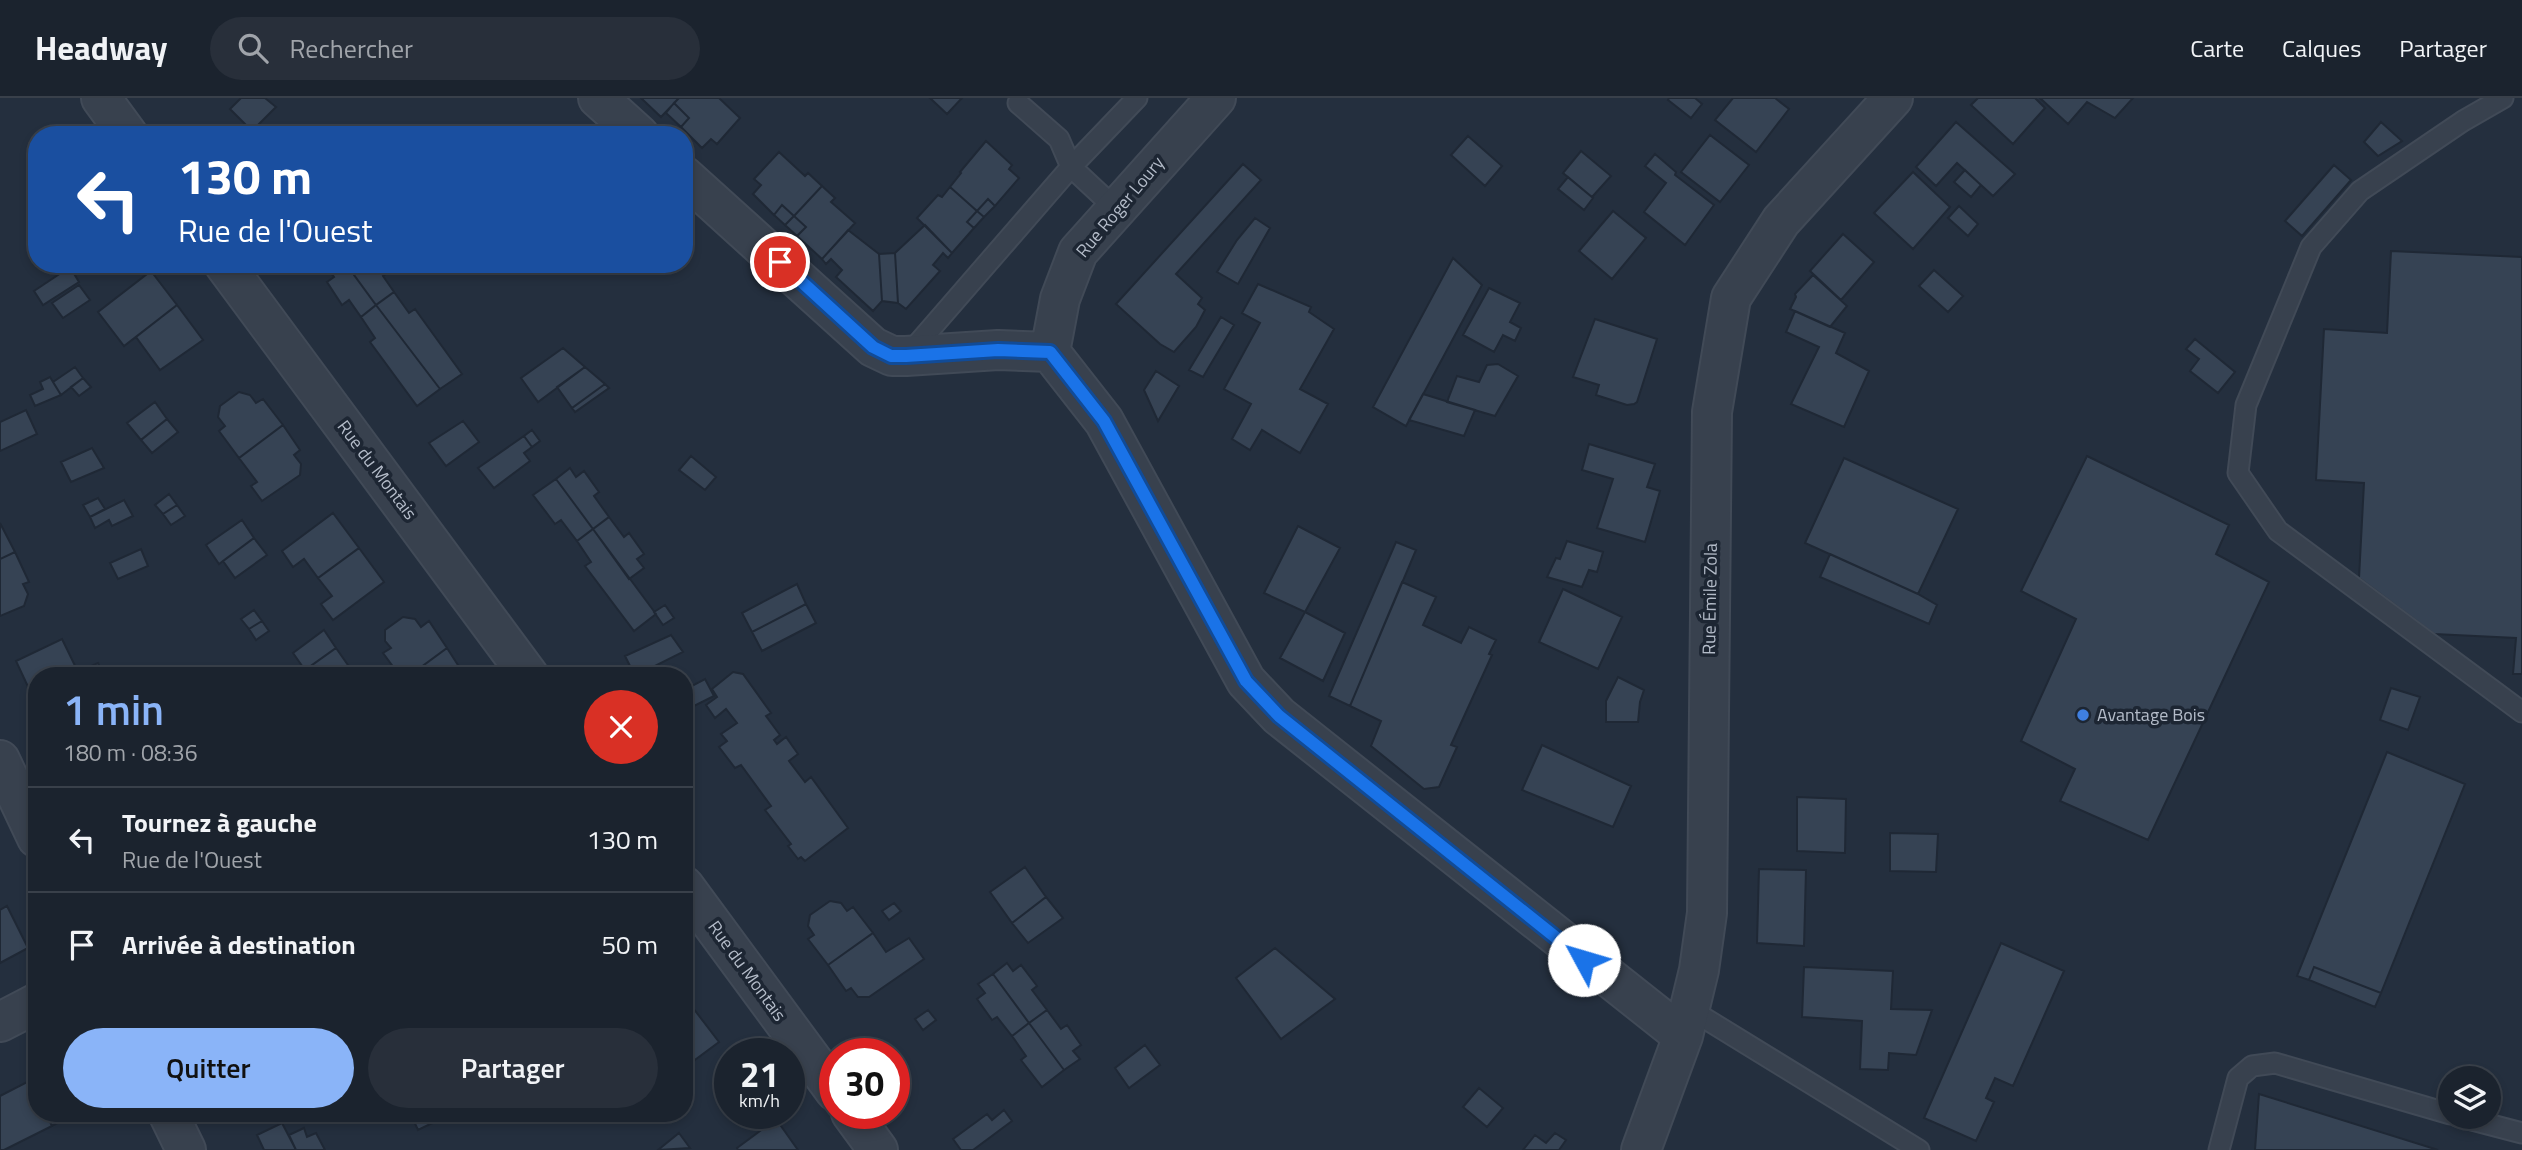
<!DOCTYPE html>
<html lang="fr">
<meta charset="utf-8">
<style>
:root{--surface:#1b232e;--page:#282f3a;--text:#f1f3f6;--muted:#a0a4aa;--line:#39404a;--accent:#8ab4f8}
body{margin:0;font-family:"Titillium Web",sans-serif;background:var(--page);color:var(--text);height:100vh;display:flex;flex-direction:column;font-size:26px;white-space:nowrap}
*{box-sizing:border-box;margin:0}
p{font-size:23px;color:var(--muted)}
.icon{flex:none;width:38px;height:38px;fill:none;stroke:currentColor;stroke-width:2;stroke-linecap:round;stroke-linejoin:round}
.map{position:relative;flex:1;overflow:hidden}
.sheet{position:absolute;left:28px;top:569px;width:665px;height:455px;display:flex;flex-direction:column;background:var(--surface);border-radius:28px;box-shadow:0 4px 10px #0003,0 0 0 2px var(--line)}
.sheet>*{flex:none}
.guide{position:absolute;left:28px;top:28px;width:665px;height:147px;border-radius:28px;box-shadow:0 4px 10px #0003,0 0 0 2px var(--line);background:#1a4fa0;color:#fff;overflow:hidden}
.buttons{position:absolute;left:2438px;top:968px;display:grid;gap:14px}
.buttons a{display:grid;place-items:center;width:63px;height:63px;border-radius:50%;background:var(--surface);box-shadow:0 4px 10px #0003,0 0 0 2px var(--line);font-size:35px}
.speed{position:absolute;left:714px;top:940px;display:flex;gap:14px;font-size:35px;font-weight:700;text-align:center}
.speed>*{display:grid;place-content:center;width:91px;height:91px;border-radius:50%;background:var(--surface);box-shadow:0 4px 10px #0003,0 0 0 2px var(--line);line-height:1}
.speed small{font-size:18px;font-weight:400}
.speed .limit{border:10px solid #d22;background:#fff;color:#111}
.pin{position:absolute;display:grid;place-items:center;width:60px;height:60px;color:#fff;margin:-30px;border:4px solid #fff;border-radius:50%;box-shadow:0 2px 7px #0007}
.me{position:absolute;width:77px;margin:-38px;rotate:309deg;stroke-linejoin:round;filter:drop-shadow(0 0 5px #0008)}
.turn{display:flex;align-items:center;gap:24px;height:147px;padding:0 35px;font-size:32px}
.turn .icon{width:91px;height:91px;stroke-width:2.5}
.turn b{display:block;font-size:49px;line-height:60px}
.round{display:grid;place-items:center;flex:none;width:74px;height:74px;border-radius:37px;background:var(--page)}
.headline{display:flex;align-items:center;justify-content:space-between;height:119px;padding:0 35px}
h1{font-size:42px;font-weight:600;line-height:52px;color:var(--accent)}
.primary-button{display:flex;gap:14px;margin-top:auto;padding:14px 35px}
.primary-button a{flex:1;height:80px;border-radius:42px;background:var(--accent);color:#111;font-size:28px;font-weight:600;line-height:80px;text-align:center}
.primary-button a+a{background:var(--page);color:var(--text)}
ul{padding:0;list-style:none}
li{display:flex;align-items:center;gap:21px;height:105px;padding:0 35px;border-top:2px solid var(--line)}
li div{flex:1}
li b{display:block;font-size:26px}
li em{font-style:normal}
header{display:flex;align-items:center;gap:42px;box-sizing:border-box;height:98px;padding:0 35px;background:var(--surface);border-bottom:2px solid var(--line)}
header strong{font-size:33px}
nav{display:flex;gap:38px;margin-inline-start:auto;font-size:24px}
.search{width:490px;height:63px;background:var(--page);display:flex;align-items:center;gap:18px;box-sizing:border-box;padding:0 24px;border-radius:38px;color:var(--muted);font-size:26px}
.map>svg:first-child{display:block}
</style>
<header>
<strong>Headway</strong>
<div class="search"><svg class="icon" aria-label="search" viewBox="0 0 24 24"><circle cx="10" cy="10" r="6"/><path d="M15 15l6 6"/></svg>Rechercher</div>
<nav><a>Carte</a><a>Calques</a><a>Partager</a></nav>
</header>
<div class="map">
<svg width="2522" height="1052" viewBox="0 0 2522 1052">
<rect width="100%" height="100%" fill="#242f3e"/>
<path fill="#364354" stroke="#1f2835" stroke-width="2" d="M241 0H265L276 9 252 33 230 11Z
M641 0H679L661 19Z
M679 0H719L740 20 717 46 711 41 702 50 681 29 689 20 674 5Z
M930 0H962L947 16Z
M1669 0H1695L1702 6 1691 20 1668 2Z
M1733 0H1775L1789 11 1756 54 1715 22Z
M1978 0H2035L2045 10 2013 46 1971 7Z
M2040 0H2133L2115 20 2087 4 2068 26Z
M674 5 689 20 681 29 666 15Z
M1956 24 2015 76 1993 98 1957 65 1936 88 1916 69Z
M2381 24 2402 43 2378 58 2364 44Z
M1710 37 1749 67 1720 104 1681 74Z
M1468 38 1502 68 1485 88 1451 57Z
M986 43 1012 67 1009 71 1019 80 995 108 988 101 977 113 950 89 961 75 960 74Z
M1581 53 1611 78 1592 99 1563 75Z
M779 54 805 78 808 75 822 88 794 118 782 107 774 117 753 96 761 87 754 81Z
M1655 56 1676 74 1675 77 1714 107 1685 147 1644 114 1666 85 1645 68Z
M1243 66 1261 82 1176 176 1202 200 1198 206 1205 212 1196 229 1174 254 1160 246 1116 206Z
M2334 67 2351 82 2302 138 2285 123Z
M1965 72 1981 87 1971 99 1954 84Z
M1913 74 1950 109 1913 151 1874 115Z
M1568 79 1593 100 1584 112 1558 91Z
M822 88 835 100 831 104 855 125 822 161 797 138 806 129 794 118Z
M950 89 977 113 967 124 974 130 952 155 917 120 938 97 942 99Z
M988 101 995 108 984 119 977 113Z
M782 107 794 118 785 127 774 117Z
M1959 108 1978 126 1968 138 1948 120Z
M977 113 984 119 974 130 967 124Z
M1613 113 1646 140 1612 181 1579 153Z
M794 118 806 129 797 138 785 127Z
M1255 120 1270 130 1238 186 1217 174 1237 142Z
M925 127 952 155 948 160 943 155 933 167 940 173 906 211 898 205 895 155Z
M848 132 879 156 882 203 873 213 836 179 842 172 831 161 826 166 822 161Z
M1843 136 1874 164 1841 202 1810 173Z
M2391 153 2522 159V576H2513L2516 540 2434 536 2359 480 2364 385 2316 382 2324 231 2387 235Z
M895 155 898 205 882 203 879 156Z
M1453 160 1482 187 1406 328 1373 309Z
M333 166H346L376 207 361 219 349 202 342 207 327 184 334 179 328 170Z
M346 166H382L388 174 383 178 394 194 376 207Z
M70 169 79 184 43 207 34 193Z
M1934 172 1963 198 1948 214 1919 188Z
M151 173 177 207 124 248 98 214Z
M1813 177 1847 208 1830 229 1790 211 1796 199 1795 196Z
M1258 186 1311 209 1309 214 1334 231 1300 291 1328 306 1300 355 1262 332 1250 352 1232 341 1251 306 1224 291 1260 225 1242 215Z
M79 187 90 202 63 220 52 205Z
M1489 190 1520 205 1510 224 1521 230 1515 243 1503 237 1494 254 1463 237Z
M394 194 409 215 415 211 462 276 440 291 376 207Z
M177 207 203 242 160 272 136 239Z
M376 207 440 291 417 308 370 244 375 240 361 219Z
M1795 213 1845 235 1836 255 1869 273 1844 329 1791 306 1819 249 1786 234Z
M1221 219 1234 227 1203 279 1189 272Z
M1595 221 1657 241 1637 304 1634 306 1627 307 1596 297 1599 287 1573 279Z
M2195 241 2235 274 2218 295 2190 273 2199 261 2186 251Z
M563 250 585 269 538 304 521 280Z
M1498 266 1518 278 1495 318 1447 304 1457 278 1479 284 1487 267Z
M75 269 83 280 61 297 53 284Z
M585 269 605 286 572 310 557 289Z
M1156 273 1179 288 1158 323 1144 292Z
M50 279 61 297 35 308 30 297 43 291 40 284Z
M83 280 91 289 79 298 71 289Z
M605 286 609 290 575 314 572 310Z
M239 294 250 297 256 305 263 301 283 327 239 360 219 333 225 328 218 319 220 308Z
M1423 296 1475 312 1464 338 1409 322Z
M155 304 167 321 141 342 127 325Z
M26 312 37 336 0 353V324Z
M167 321 178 334 152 355 141 342Z
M463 323 479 344 446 368 429 345Z
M283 327 300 352 294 357 301 366 300 377 262 403 251 388 257 384 239 360Z
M532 332 540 343 532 349 524 338Z
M524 338 532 349 524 355 530 363 494 390 478 370Z
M1589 346 1655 366 1647 389 1660 393 1645 444 1597 430 1613 381 1582 372Z
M92 350 104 370 71 384 61 364Z
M691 358 716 379 705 392 679 372Z
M2087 358 2229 427 2216 456 2269 484 2148 742 2060 703 2075 671 2021 643 2076 521 2021 493Z
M1844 360 1958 411 1918 496 1805 445Z
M570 370 576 379 584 373 599 394 594 398 609 419 593 431 556 381Z
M556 381 593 431 577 443 561 422 555 426 533 397Z
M169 396 177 407 163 416 155 407Z
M98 400 105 411 90 419 83 407Z
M124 402 133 418 112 428 109 422 95 430 90 419Z
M177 407 185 418 171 427 163 416Z
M333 415 359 450 318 480 304 461 293 469 282 453Z
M609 419 624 439 629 435 644 456 637 461 644 470 629 481 593 431Z
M242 422 254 440 219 466 206 447Z
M0 425 15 454 0 461Z
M1298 428 1340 450 1305 514 1264 495Z
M593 431 656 516 634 533 585 468 591 464 577 443Z
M254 440 267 457 235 480 223 463Z
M1567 443 1603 454 1597 474 1589 472 1582 489 1547 479 1556 460 1560 461Z
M1396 444 1416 452 1350 608 1329 598Z
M359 450 384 484 333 522 321 506 332 498 318 480Z
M141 451 148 468 118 481 110 465Z
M15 454 29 484 23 486 28 496 24 508 0 518V461Z
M1830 456 1918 496 1937 507 1929 526 1820 479Z
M1402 484 1436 499 1423 527 1461 545 1469 529 1496 542 1489 556 1492 557 1451 647 1457 649 1439 689 1424 691 1371 648 1381 623 1350 608Z
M797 486 806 506 752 534 742 515Z
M1563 491 1622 519 1598 571 1539 544Z
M806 506 816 525 762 553 752 534Z
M665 507 674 520 663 527 654 514Z
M254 512 262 523 249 531 241 521Z
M1305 514 1345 535 1323 583 1280 560Z
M403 519 415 521 421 529 429 523 447 550 409 578H400L383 555 391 550 385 543V532Z
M262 523 269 533 256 542 249 531Z
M324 532 336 550 305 572 293 555Z
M671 537 683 554 635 578 625 558Z
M62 541 78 574 98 565 104 578H37V608L16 563Z
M336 550 350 570 339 578H309L305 572Z
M447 550 465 578H409Z
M733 574 743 576 771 615 766 618 780 637 774 642 777 646 786 639 798 656 789 663 805 684 811 679 848 730 805 763 801 759 798 761 788 748 791 746 765 712 771 708 741 667 735 670 719 649 727 643 721 636 737 625 726 611 715 620 706 607 717 599 712 591Z
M1618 579 1644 592 1640 604 1638 624H1606V603Z
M705 581 714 598 684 613V592Z
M2391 590 2420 599 2408 632 2380 622Z
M1542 647 1631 688 1613 729 1522 692Z
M2387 654 2465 686 2381 895 2314 869 2309 882 2297 878Z
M1797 699 1846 701 1845 755 1797 753Z
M1890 735 1938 736 1936 774 1890 773Z
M1025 769 1046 799 1012 825 990 794Z
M1759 771 1806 772 1804 848 1757 845Z
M1046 799 1063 820 1028 845 1012 825Z
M830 803 841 805 847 813 853 809 873 835 828 867 808 841 814 837 808 828 810 817Z
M894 805 901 813 889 822 882 813Z
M7 808 28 850 0 865V812Z
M873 835 886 854 909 840 924 861 869 899H858L851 890 846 893 828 867Z
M2001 845 2064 873 2013 988 1995 980 1986 1000 1994 1004 1976 1043 1924 1020Z
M1275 850 1335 901 1281 941 1236 880Z
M1007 865 1013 873 1021 867 1037 888 1032 892 1047 912 1029 925 993 876Z
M1804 869 1893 873 1891 911 1932 912 1916 957 1889 955 1888 972 1860 971 1862 923 1802 919Z
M2314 869 2381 895 2375 909 2309 882Z
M993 876 1029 925 1012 938 997 919 992 922 977 901 985 895 978 886Z
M690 906 719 944 684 970V910Z
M928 912 936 922 923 932 915 921Z
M1047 912 1061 931 1067 927 1081 947 1073 953 1080 961 1064 972 1029 925Z
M1029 925 1064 972 1042 989 1021 962 1026 958 1012 938Z
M1145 947 1160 967 1129 990 1115 970Z
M29 983 37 998V1015H46L52 1028 4 1052H0V998Z
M1479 990 1503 1010 1487 1029 1463 1009Z
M2259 996 2438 1052H2255Z
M1004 1012 1012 1023 973 1052H961L953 1041 987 1016 992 1022Z
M46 1015H77L52 1028Z
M416 1015H448L449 1017 418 1032 411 1017Z
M776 1021 798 1052H738L737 1050Z
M282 1025 296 1052H264L257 1037Z
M304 1030 307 1039 316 1035 325 1052H296L289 1037Z
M679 1035 690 1050 658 1052Z
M1555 1035 1566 1042 1559 1052H1523L1535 1037 1546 1045Z"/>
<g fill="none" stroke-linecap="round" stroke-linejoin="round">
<g stroke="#414a57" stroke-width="23">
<path id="service" d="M2503 0 2463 23 2360 93 2311 149 2246 307 2238 375 2278 433 2522 614
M1018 5 1059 41 1071 69 1115 110
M907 258 1071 69 1137 0
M1688 910 1919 1052
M2457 1018 2522 1035
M2219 1052 2238 980 2252 968 2275 965 2450 1016"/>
</g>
<g stroke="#414a57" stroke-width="42">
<path id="minor" d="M101 0 128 37
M598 0 639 37
M1216 0 1078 154 1060 201 1050 254 1104 323 1246 583 1279 618 1683 938
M684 78 873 249 892 258H906L998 252 1050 254
M224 166 529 578
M0 662 37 740
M684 788 835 993
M0 924 37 905
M168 1015 186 1052
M851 1015 878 1052
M1641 1052 1683 938 1699 872 1707 815 1712 314 1731 200 1781 123 1893 0"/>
</g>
<use href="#service" stroke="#38414e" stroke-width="19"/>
<use href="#minor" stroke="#38414e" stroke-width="38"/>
</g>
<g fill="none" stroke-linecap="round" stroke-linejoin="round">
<g stroke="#114b97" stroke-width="18">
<path id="route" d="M780 164 873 249 891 258H906L998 252 1050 254 1104 323 1246 583 1279 618 1584 862"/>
</g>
<use href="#route" stroke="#1a73e8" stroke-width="12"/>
</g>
<circle fill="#3f7fe0" stroke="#1d2633" stroke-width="2.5" cx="2083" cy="617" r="7"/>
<g text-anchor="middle" stroke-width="7" stroke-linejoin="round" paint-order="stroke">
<g font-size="18" fill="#b4bcc9" stroke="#1d2633">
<text transform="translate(1120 109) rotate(-50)" y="6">Rue Roger Loury</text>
<text transform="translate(377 372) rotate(53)" y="6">Rue du Montais</text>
<text transform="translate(1710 501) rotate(-89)" y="6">Rue Émile Zola</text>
<text transform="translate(747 873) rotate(54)" y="6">Rue du Montais</text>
</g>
<g font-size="18" fill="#b4bcc9" stroke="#1d2633" text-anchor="start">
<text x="2097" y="623">Avantage Bois</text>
</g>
</g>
</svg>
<div class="buttons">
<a><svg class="icon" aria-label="layers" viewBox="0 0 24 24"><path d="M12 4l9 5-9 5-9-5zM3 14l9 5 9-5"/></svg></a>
</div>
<div class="speed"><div>21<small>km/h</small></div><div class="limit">30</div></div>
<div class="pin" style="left:780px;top:164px;background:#d93025"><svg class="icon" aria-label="arrive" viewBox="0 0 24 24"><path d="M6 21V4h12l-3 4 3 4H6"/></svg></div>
<svg class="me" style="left:1584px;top:862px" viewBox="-20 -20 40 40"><circle r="19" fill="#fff"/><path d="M0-13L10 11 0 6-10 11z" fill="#1a73e8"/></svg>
<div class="guide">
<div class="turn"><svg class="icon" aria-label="left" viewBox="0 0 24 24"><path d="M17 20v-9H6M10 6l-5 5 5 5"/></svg><div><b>130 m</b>Rue de l'Ouest</div></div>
</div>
<section class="sheet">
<div class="headline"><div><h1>1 min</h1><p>180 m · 08:36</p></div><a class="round" style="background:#d93025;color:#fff"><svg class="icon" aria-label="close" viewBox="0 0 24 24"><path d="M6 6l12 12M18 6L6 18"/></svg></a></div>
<ul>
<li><svg class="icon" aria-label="left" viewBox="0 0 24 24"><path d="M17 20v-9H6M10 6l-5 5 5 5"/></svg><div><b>Tournez à gauche</b><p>Rue de l'Ouest</p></div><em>130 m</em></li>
<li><svg class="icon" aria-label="arrive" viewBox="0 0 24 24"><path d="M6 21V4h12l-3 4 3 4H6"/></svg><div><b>Arrivée à destination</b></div><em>50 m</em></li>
</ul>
<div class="primary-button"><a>Quitter</a><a>Partager</a></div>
</section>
</div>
